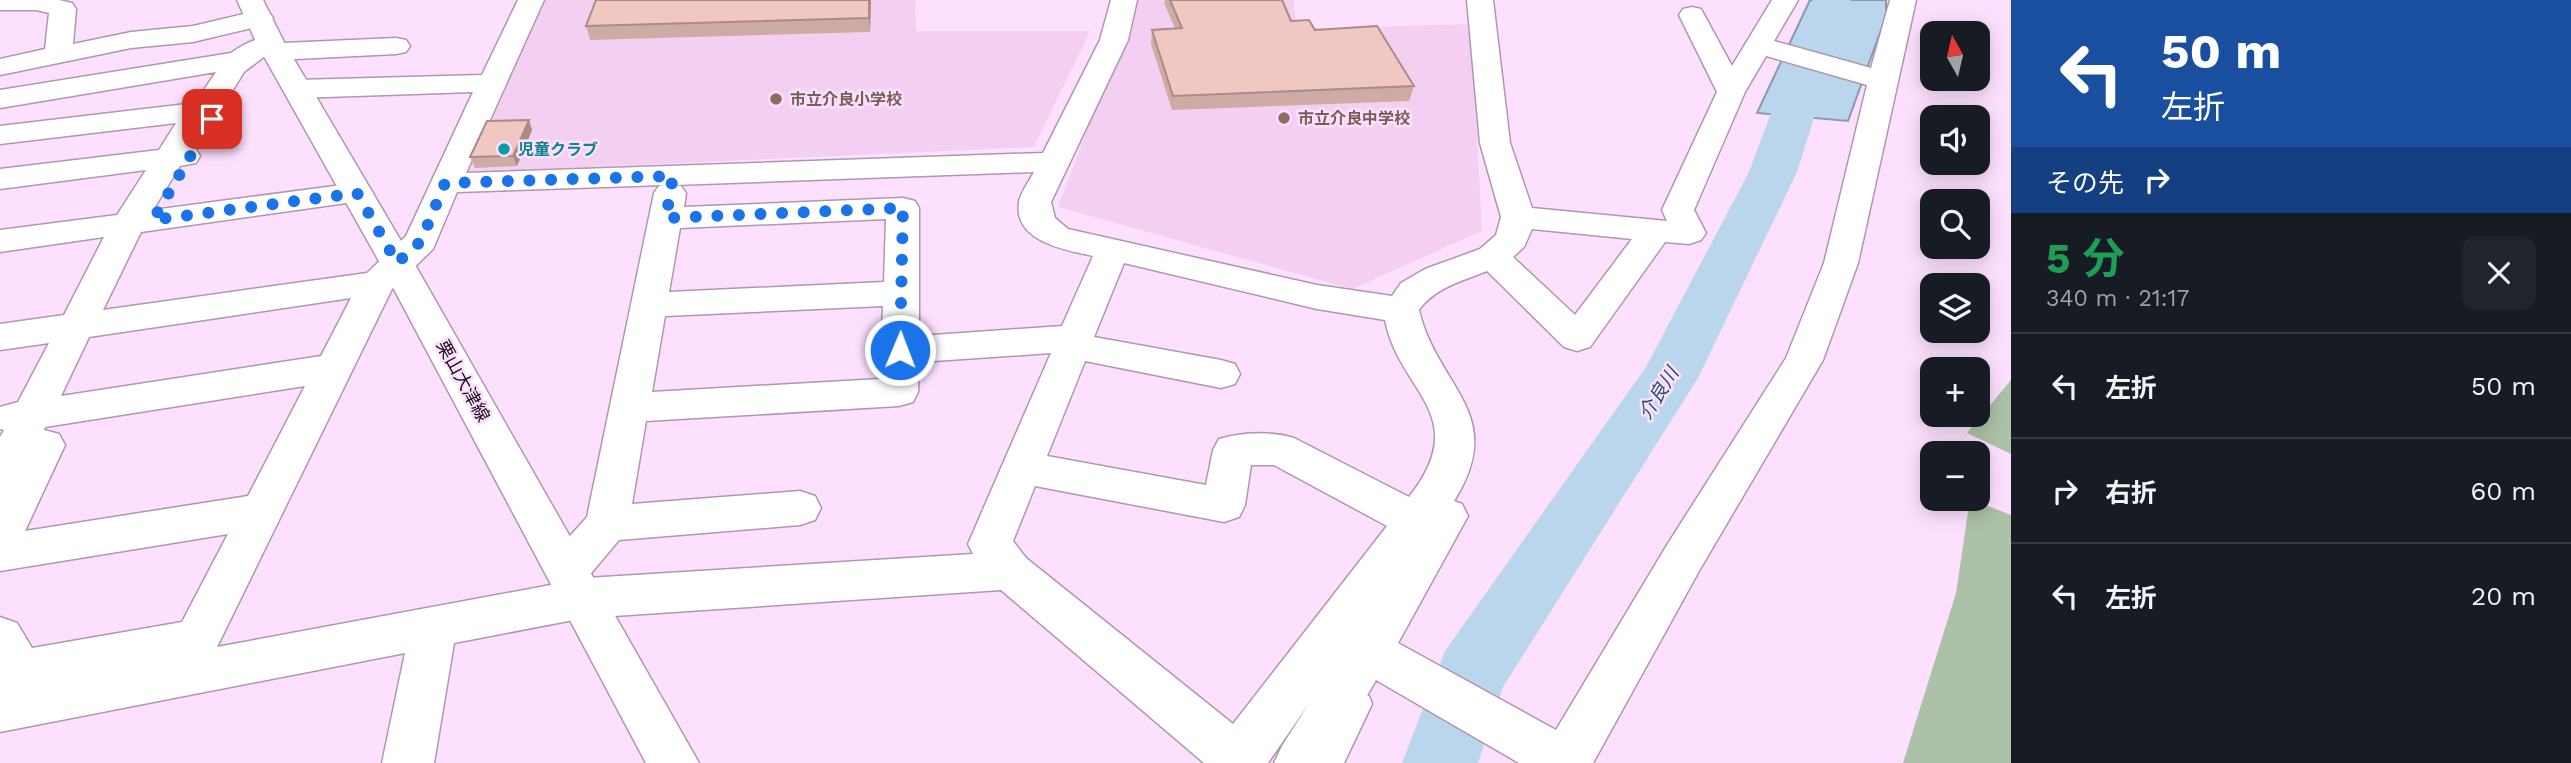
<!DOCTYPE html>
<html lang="ja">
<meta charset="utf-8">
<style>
:root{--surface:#171b24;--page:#20242c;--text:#f1f3f6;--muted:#9ea1a6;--line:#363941}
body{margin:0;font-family:"Work Sans","Noto Sans JP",sans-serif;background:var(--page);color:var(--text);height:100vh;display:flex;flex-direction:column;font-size:26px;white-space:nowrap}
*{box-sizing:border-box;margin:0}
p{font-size:23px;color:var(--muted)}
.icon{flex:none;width:38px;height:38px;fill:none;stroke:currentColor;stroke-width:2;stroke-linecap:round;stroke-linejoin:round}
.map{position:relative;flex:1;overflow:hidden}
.sheet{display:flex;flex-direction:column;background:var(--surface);width:560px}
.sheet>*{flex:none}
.banner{background:#1a4fa0;color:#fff;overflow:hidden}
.needle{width:46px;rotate:352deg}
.tools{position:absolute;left:1920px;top:21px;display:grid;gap:14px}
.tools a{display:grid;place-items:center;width:70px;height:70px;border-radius:14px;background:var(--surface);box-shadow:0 4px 18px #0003;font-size:35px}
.pin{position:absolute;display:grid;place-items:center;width:60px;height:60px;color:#fff;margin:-30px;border-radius:14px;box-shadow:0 4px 10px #0006}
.me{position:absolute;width:77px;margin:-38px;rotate:1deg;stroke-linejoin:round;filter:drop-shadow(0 0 5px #0008)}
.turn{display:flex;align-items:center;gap:24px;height:147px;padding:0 35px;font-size:32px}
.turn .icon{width:91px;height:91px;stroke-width:2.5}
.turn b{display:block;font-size:49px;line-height:60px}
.then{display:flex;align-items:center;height:66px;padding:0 35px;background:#0003;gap:14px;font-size:26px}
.round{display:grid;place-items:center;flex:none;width:74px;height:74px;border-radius:14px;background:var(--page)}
.headline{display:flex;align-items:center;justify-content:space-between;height:119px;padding:0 35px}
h1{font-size:42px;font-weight:700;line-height:52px;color:#1e9e55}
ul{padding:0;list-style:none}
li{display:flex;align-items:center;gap:21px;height:105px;padding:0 35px;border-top:2px solid var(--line)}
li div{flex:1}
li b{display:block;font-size:26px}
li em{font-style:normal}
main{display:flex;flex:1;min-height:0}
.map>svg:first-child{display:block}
</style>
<main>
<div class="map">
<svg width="2011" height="763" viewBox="0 0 2011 763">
<rect width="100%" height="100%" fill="#fde0fd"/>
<path fill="#f3d0f2" d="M545 0H915L916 31H1090L1034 147 457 173Z
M1136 0H1294L1296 29 1471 24 1482 231 1352 289 1058 207Z"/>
<path fill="#acc1a7" d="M2011 380V454L1967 433Z
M1970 499 2011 515V763H1903L1956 593Z"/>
<path fill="#bad6ed" stroke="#899aad" stroke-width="2" d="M1810 0H1886V16L1848 121 1757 113Z"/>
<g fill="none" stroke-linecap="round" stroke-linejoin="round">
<path fill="#bad6ed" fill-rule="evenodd" d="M1813 0H1851L1797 172 1698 378 1503 687 1478 763H1402L1445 651 1646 367 1749 172Z"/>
<g stroke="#b196b1" stroke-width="3">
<path id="service" d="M1360 693 1369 696 1372 704 1344 763H1318L1351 696Z"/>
</g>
<g stroke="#b196b1" stroke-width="3">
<path id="minor" d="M0 0H59L72 3 76 9 73 44 131 32 193 26 260 10 269 12 273 18 269 24 193 42 131 48 0 75V59L45 49 49 13 36 10H0Z
M518 0H544L466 173 1043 153 1100 40 1111 0H1137L1128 40 1051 202 1055 218 1068 229 1317 285 1392 296 1401 283 1425 269 1480 249 1496 235 1501 217 1480 143 1467 0H1493L1510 143 1532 208 1667 221 1662 210 1717 92 1679 15 1683 9 1692 7 1701 9 1732 66 1772 0H1798L1774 41 1871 68 1890 0H1916L1858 263 1823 360 1699 571 1593 763H1519L1376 680 1328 763H1274L1282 746 1310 702 1268 763H1204L1001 590 584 618 454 643 434 763H382L405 653 0 732V617L17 623 32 648 182 622 228 534 0 571V437L4 430 0 429V407L18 402 49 343 0 350V324L64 315 104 237 0 252V230L117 215 146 170 0 189V169L159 150 176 123 0 144V126L195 103 216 72 0 108V90L231 53C245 43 264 34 281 38L284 43 396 38 406 40 410 46 406 52 396 54 276 60 265 56 244 72 217 116 204 126 191 148 196 149 200 156 196 163 180 166 153 210 357 183 368 186 373 193 368 200 141 232 103 310 367 273 406 236 473 92 297 98 287 95 283 89 287 83 297 80 482 75ZM1766 56 1867 85 1824 263 1786 358 1667 545 1556 730 1398 643 1468 516 1462 504 1454 501C1509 413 1437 388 1419 310 1434 288 1462 281 1487 271L1564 347 1577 351 1590 347 1665 242 1689 244 1701 240 1706 233 1694 210 1745 92ZM1034 172C1030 180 1020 193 1019 202 1013 242 1066 250 1093 256L1062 326 919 336V208L915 201 903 198 684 207 686 193 681 186 675 185ZM664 185 659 186 654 193 587 517 552 556 546 569 552 582 556 584 217 647 392 289 433 249 457 192ZM886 219 884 282 669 292 680 228ZM1532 229 1632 239 1575 315 1513 257 1524 247ZM1124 263 1317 309 1385 320C1399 393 1474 414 1409 497L1294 438C1271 431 1242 432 1219 439L1213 450 1206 485 1047 456 1085 361 1221 388 1235 384 1240 374 1235 364 1221 360 1094 337ZM351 298 321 356 61 396 89 337ZM883 306 880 379 652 392 665 316ZM1051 353 968 544 973 554 587 578 619 540 800 525 815 520 821 508 815 496 800 491 632 504 646 421 899 406 913 402 918 392 919 362ZM305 386 248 496 25 531 65 445 59 434 44 430 45 427ZM1251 465H1274L1387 526 1233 724 1026 558 1013 541 1035 486 1224 522 1239 517 1245 505Z"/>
</g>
<g stroke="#b196b1" stroke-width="3">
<path id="secondary" d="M237 0H263L285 44 414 263 699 763H646L380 263 257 44Z"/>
</g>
<use href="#service" fill="#fff" fill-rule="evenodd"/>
<use href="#minor" fill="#fff" fill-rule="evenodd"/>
<use href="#secondary" fill="#fff" fill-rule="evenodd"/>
</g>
<path fill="#cfaba6" d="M871 0 870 32 590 40 586 26Z
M1165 0H1282L1291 21 1315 30 1414 86 1409 101 1172 110 1151 44 1152 30 1175 28 1164 3Z
M532 130 517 166 475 168 470 157Z"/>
<path fill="#a98b87" d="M869 0H871L870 32 869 18Z
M529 120 532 130 517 166 513 156Z"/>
<path fill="#f1c7c1" stroke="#a98b87" stroke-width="2" d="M596 0H869V18L586 26Z
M1170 0H1282L1291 21 1309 20 1315 30 1377 26 1414 86 1173 96 1152 30 1182 28Z
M529 120 513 156 470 157 487 121Z"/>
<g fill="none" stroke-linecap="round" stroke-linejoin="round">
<path stroke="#1a73e8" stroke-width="12" stroke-dasharray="0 21.6" d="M212 119 153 220 357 193 397 263 421 241 445 183 673 176 666 218 903 208 900 350"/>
</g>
<g fill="#8d6e63" stroke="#fde0fd" stroke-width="2.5">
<circle cx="776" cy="99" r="7"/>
<circle cx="1284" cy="118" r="7"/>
</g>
<circle fill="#0f9aa8" stroke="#fde0fd" stroke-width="2.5" cx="504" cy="149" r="7"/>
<g text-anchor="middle" stroke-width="5" stroke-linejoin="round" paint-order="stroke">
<g font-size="16" font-weight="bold" fill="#785e54" stroke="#fde0fd" text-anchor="start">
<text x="790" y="105">市立介良小学校</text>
<text x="1298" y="124">市立介良中学校</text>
</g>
<g font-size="16" font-weight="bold" fill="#0d838f" stroke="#fde0fd" text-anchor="start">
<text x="518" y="155">児童クラブ</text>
</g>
<g font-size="18" fill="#170d17" stroke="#fde0fd">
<text transform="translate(463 381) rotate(61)" y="6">栗山大津線</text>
</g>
<g font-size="19" font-style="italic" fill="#204d6d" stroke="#fde0fd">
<text transform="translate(1658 393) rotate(-58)" y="7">介良川</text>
</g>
</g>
</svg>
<div class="tools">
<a><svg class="needle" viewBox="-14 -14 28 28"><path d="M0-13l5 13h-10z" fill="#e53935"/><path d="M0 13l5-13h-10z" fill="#9ea1a6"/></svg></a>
<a><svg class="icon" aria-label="sound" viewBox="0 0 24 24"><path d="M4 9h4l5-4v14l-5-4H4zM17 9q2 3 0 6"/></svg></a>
<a><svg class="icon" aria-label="search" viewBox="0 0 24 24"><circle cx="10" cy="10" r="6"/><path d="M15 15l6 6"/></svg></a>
<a><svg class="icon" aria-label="layers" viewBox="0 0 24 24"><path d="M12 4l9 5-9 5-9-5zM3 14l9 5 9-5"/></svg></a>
<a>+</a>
<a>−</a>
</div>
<div class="pin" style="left:212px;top:119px;background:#d93025"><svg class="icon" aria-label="arrive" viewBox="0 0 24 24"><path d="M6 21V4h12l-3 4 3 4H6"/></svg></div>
<svg class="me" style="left:900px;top:350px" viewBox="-20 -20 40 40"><circle r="17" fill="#1a73e8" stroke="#fff" stroke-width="3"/><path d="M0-11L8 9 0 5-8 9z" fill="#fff"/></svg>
</div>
<section class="sheet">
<div class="banner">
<div class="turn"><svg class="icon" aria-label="left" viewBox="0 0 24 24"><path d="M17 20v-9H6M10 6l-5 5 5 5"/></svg><div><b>50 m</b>左折</div></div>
<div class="then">その先<svg class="icon" aria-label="right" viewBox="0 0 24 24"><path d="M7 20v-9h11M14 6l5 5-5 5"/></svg></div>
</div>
<div class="headline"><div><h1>5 分</h1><p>340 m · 21:17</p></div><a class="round"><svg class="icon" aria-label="close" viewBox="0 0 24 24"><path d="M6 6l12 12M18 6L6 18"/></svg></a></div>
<ul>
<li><svg class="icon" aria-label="left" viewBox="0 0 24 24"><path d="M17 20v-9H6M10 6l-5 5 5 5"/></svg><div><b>左折</b></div><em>50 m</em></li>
<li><svg class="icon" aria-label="right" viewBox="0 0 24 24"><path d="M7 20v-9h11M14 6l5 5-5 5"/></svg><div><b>右折</b></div><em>60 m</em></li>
<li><svg class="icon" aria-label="left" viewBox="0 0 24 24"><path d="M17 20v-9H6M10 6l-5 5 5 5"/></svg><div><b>左折</b></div><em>20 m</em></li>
</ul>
</section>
</main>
